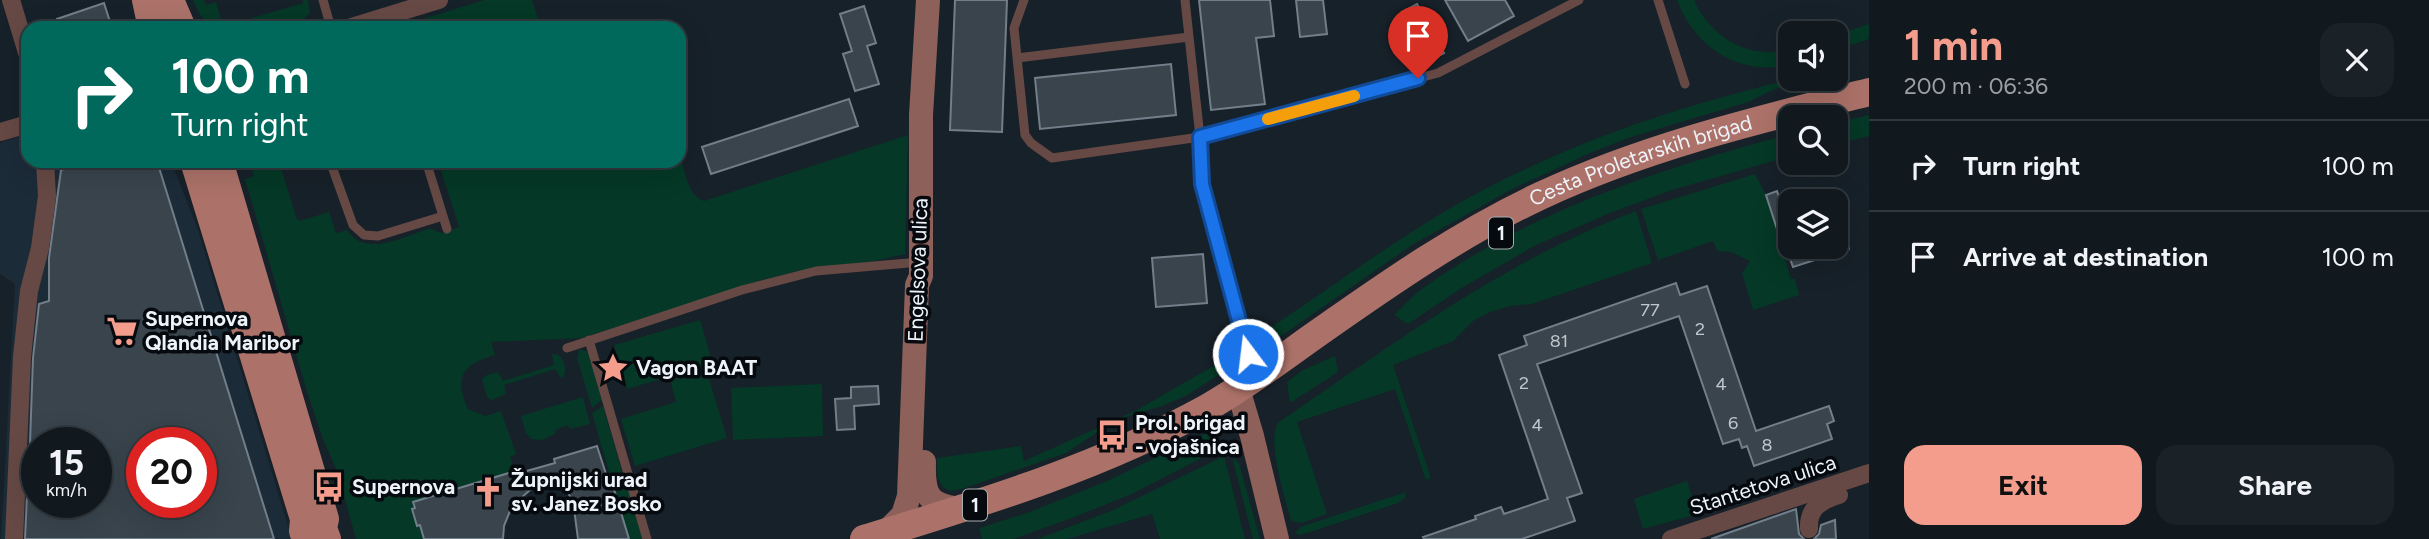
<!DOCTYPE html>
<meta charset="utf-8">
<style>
:root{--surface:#11191f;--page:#1a2228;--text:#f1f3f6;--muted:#9ca0a4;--line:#30383d;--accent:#f59d8d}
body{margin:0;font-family:Figtree,sans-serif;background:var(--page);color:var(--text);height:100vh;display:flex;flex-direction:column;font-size:26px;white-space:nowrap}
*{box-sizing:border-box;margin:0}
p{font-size:23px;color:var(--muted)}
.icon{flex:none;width:38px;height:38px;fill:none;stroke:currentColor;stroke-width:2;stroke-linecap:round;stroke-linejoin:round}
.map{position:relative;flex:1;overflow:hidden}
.drawer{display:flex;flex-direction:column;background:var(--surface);width:560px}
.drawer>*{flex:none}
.hud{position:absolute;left:21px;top:21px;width:665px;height:147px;border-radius:21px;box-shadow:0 7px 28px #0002,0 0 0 2px var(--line);background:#00695c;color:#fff;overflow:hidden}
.controls{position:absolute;left:1778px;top:21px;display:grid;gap:14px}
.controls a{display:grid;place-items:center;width:70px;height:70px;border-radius:14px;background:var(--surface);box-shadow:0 7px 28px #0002,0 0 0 2px var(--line);font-size:35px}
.speed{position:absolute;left:21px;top:427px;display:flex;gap:14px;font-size:35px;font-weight:700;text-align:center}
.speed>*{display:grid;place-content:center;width:91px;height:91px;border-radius:50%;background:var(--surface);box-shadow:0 7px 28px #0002,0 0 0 2px var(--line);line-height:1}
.speed small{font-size:18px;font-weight:400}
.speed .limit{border:10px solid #d22;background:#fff;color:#111}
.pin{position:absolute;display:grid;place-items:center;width:60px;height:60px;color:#fff;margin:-72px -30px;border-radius:50% 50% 50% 0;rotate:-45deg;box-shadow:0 0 7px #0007}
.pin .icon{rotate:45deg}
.me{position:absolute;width:77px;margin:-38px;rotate:345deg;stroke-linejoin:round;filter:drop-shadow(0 0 5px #0008)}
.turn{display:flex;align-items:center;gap:24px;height:147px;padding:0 35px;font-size:32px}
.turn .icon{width:91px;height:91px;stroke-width:2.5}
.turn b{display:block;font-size:49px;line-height:60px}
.round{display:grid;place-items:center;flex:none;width:74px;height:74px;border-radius:21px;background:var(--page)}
.overview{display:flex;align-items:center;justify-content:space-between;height:119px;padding:0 35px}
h1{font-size:42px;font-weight:700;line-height:52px;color:var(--accent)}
.cta{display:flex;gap:14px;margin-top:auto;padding:14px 35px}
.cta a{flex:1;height:80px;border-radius:21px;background:var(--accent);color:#111;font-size:28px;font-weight:700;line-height:80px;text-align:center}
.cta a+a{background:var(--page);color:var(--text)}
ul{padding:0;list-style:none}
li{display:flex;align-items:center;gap:21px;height:91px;padding:0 35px;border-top:2px solid var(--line)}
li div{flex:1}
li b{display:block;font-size:26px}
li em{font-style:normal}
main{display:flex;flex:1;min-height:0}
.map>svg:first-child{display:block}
</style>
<main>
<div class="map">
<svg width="1869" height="539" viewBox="0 0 1869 539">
<rect width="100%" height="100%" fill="#172129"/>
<path fill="#1c2b38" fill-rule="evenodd" d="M28 134V161H171L198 230 292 539H1L15 284 0 274V143ZM37 443H96V502H37ZM142 443H201V502H142Z"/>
<path fill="#053826" d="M193 0H204L206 5 216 2 223 26 235 23 237 28C211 28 203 25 193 0Z
M303 0H308L310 13 294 28H241L239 22 303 3Z
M484 0H532L541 28H400L410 23Z
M1677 0H1694C1712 39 1748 59 1790 50V65C1739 76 1695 48 1677 0Z
M1869 24V39L1836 50V35Z
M1792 79H1812L1775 89 1748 102 1631 137 1590 153 1514 188 1412 245 1261 350 1256 343 1273 326C1342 280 1409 229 1483 190 1585 137 1680 106 1792 79Z
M1869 115V136L1836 144V123Z
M1790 134V156L1672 190 1610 213 1534 246 1460 289 1408 324 1394 315C1405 305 1414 294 1426 286 1535 209 1663 168 1790 134Z
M908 135 905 254 875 261 802 270 765 279 582 338 491 342 495 355C462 364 454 378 468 409L485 416 501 411 516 454 510 457 515 472 414 502 424 539H356L337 471 322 437 306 388 245 179 254 176 250 161H279L296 217 299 221 329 212 336 233 347 230C365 258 402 237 428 229H432L440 233 459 227 438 161H679V151C684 167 687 196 704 201Z
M1755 174 1766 195 1791 279H1795L1799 295 1753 310 1742 273 1750 261 1731 252 1717 251 1713 241 1658 260 1641 209Z
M1636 211 1652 263 1532 304 1510 306 1490 312 1473 321 1453 341 1393 365 1431 478 1426 480 1395 389 1297 422 1327 514 1301 523 1291 521C1286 501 1265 437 1279 422 1393 344 1505 260 1636 211Z
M700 320 713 364 627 389 614 345Z
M579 349 588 352 602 400 592 408 577 358Z
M1236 353 1240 361 1186 396 1162 406 1129 416 1105 427 1066 453 962 489 950 491C935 485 937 471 937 458L1021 446 1024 461 1135 411Z
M552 354 559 355C565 362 568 371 562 379L555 369 504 385 506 394 492 400 487 397 482 379 487 375 498 372 503 381 554 365Z
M1335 356 1338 372 1290 403 1287 382 1303 370Z
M706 369 727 438 635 466 621 419 676 402 670 380Z
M822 384 823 436 733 440 731 388Z
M583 397 590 424 570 429 568 425 555 430 556 433 543 440 531 439 526 433 521 416Z
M603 406 623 475 611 479 592 413Z
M1207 433 1217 450 1132 494 1072 518 1013 539H982L979 528 1027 513 1105 482Z
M1224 456 1245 539H1160L1152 514 1067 539H1038L1113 510Z
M1232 457 1239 463 1260 539H1253Z
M625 480 644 539H629L613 484Z
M1687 481 1698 514 1643 529 1634 499Z
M1406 492 1405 498 1398 503 1310 532 1299 535 1295 533 1300 527Z"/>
<path fill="#39444d" stroke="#727e89" stroke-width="2" fill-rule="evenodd" d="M955 0H1007L1002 132 950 130Z
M1199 0H1270L1274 36 1256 38 1265 104 1211 110Z
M1296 0H1323L1327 34 1300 37Z
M1445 0H1505L1514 16 1468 41Z
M104 3 112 28H60L57 19Z
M1417 4 1444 53 1429 61 1402 12Z
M864 6 876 43 867 46 879 84 855 91 843 54 852 51 840 14Z
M1171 64 1176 115 1040 129 1035 78Z
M849 99 858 126 711 174 702 147Z
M87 161H157L274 539H25L29 452H37V502H96V443H30L33 358 39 304 49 301V258L61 170ZM142 443H201V502H142Z
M1777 191 1788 226 1777 229 1766 195Z
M1786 247H1849V249L1793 267Z
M1203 254 1207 303 1156 307 1152 258Z
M1676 283 1680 295 1707 286 1756 431 1829 406 1834 421 1827 424 1832 439 1754 466 1747 446 1742 448 1739 439 1723 444 1679 316 1537 364 1582 493 1567 498 1575 521 1522 539H1424L1423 537 1476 519 1475 516 1501 507 1504 514 1548 499 1499 355 1527 345 1524 336Z
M878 386 879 404 854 406 855 429 837 430 835 399 851 398V387Z
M597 446 607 477 610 476 629 539H578L573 501 566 490 551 485H543L530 490 512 506 504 526 503 539H424L420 525 417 526 412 509 415 508 413 502 522 469 523 472 555 463 554 459Z
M1796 509 1799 534 1804 539H1711Z
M1835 520 1836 539H1814L1819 534 1821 525Z"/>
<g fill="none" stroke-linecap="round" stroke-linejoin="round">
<path stroke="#664945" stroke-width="9" d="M323 0 331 28
M1024 0 1014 28 1025 135 1031 143 1052 158 1200 137 1438 73 1579 0
M1185 0 1200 137 1202 184 1246 348 1254 372
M1658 0 1685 84
M1017 58 1189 37
M330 161 353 225 364 235 378 236 443 216 426 161
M340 161 346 165 363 161
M443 216 447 229
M589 340 647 539
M567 348 742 290 816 271 920 262"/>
<path stroke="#664945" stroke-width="18" d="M11 0 28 56
M348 28 439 0
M0 132 28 124
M1809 529C1808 508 1820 501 1839 495
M14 539 22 357 29 291 40 248 47 196 45 161
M1671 539 1869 473"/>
<path stroke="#8e605a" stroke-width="24" d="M1238 389 1252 436 1277 539
M924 462C923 496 928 506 963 509
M886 532 903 515 909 496 917 285 921 276V115L928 0"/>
<g stroke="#ac7269" stroke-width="28">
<path d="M146 0 152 28"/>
<path d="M170 0 182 28"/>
<path d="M194 161 304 519 303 531 306 539"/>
<path d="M219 161 325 519 323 528 327 539"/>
<path id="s1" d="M864 539C981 503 1098 468 1207 408 1246 386 1281 359 1318 333 1389 283 1461 233 1540 196 1645 147 1757 120 1869 92"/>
</g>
</g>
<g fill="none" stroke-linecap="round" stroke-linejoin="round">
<g stroke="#114b97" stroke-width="18">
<path id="route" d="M1248 354 1202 184 1200 137 1418 78"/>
</g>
<use href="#route" stroke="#1a73e8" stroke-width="12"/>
<path stroke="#f59e0b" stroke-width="12" d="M1268 119 1354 96"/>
</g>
<defs>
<g id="supermarket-bare" transform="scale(2.415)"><path d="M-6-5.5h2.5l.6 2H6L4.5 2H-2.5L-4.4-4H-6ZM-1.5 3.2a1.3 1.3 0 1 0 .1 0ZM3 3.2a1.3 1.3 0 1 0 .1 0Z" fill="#f59d8d" stroke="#060a0e" stroke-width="2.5" paint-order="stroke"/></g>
<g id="sight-bare" transform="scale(2.415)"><path d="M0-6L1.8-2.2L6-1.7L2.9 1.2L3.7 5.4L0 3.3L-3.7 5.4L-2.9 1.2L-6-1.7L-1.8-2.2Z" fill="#f59d8d" stroke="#060a0e" stroke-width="2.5" paint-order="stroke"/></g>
<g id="bus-bare" transform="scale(2.415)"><path d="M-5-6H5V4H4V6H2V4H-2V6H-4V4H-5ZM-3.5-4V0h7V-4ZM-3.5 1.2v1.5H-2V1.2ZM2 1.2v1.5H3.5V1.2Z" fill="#f59d8d" stroke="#060a0e" stroke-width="2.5" paint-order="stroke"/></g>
<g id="church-bare" transform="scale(2.415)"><path d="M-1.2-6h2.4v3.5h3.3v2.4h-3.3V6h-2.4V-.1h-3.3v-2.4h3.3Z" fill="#f59d8d" stroke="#060a0e" stroke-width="2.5" paint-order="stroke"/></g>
</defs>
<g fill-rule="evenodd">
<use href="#supermarket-bare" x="122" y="331"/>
<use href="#sight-bare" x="613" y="368"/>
<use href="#bus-bare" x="1112" y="435"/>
<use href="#bus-bare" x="329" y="487"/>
<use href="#church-bare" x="488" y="492"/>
</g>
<g text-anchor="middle" stroke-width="7" stroke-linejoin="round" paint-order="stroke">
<g font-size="18" fill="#c0c7ce">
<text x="1650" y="316">77</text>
<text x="1700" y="335">2</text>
<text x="1559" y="347">81</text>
<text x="1524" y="389">2</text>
<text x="1721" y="390">4</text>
<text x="1733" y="429">6</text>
<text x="1537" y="431">4</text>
<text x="1767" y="451">8</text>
</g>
<g fill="#060a0e" stroke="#a8adb2" stroke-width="2">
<rect x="1489" y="217.5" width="24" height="31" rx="5"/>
<rect x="963" y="489.5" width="24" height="31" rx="5"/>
</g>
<g font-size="19" font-weight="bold" fill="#edf3f9">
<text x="1501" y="240">1</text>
<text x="975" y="512">1</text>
</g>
<g font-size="21" fill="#edf3f9" stroke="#060a0e">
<text dy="7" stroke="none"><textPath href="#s1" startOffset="870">Cesta Proletarskih brigad</textPath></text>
<text transform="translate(918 270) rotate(-88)" y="7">Engelsova ulica</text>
<text transform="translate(1763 485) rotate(-18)" y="7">Stantetova ulica</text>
</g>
<g font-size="21" font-weight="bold" fill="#edf3f9" stroke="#060a0e" text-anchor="start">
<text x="145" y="326">Supernova<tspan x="145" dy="24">Qlandia Maribor</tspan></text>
<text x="636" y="375">Vagon BAAT</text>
<text x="1135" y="430">Prol. brigad<tspan x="1135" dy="24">- vojašnica</tspan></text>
<text x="511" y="487">Župnijski urad<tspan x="511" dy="24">sv. Janez Bosko</tspan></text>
<text x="352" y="494">Supernova</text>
</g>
</g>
</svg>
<div class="controls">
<a><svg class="icon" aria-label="sound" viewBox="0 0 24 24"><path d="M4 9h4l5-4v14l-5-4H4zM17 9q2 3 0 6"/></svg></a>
<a><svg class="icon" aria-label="search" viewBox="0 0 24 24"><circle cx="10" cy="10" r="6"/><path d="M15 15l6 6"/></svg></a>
<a><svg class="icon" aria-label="layers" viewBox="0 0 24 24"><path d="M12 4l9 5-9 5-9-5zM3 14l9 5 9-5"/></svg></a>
</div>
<div class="speed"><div>15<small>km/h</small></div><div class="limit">20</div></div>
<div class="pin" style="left:1418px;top:78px;background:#d93025"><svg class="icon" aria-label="arrive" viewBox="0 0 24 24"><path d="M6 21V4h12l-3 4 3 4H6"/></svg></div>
<svg class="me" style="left:1248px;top:354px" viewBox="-20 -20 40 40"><circle r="17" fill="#1a73e8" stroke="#fff" stroke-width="3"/><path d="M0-11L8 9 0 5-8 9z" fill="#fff"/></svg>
<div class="hud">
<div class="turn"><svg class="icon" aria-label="right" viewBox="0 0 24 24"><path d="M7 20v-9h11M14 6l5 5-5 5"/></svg><div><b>100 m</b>Turn right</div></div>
</div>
</div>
<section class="drawer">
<div class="overview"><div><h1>1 min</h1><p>200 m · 06:36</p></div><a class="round"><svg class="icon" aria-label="close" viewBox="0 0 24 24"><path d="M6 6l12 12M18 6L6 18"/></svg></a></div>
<ul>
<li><svg class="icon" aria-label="right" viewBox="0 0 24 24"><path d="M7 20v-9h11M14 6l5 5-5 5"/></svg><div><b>Turn right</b></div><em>100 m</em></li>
<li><svg class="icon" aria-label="arrive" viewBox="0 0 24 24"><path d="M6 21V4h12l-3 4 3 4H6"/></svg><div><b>Arrive at destination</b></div><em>100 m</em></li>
</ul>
<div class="cta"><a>Exit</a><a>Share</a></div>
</section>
</main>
